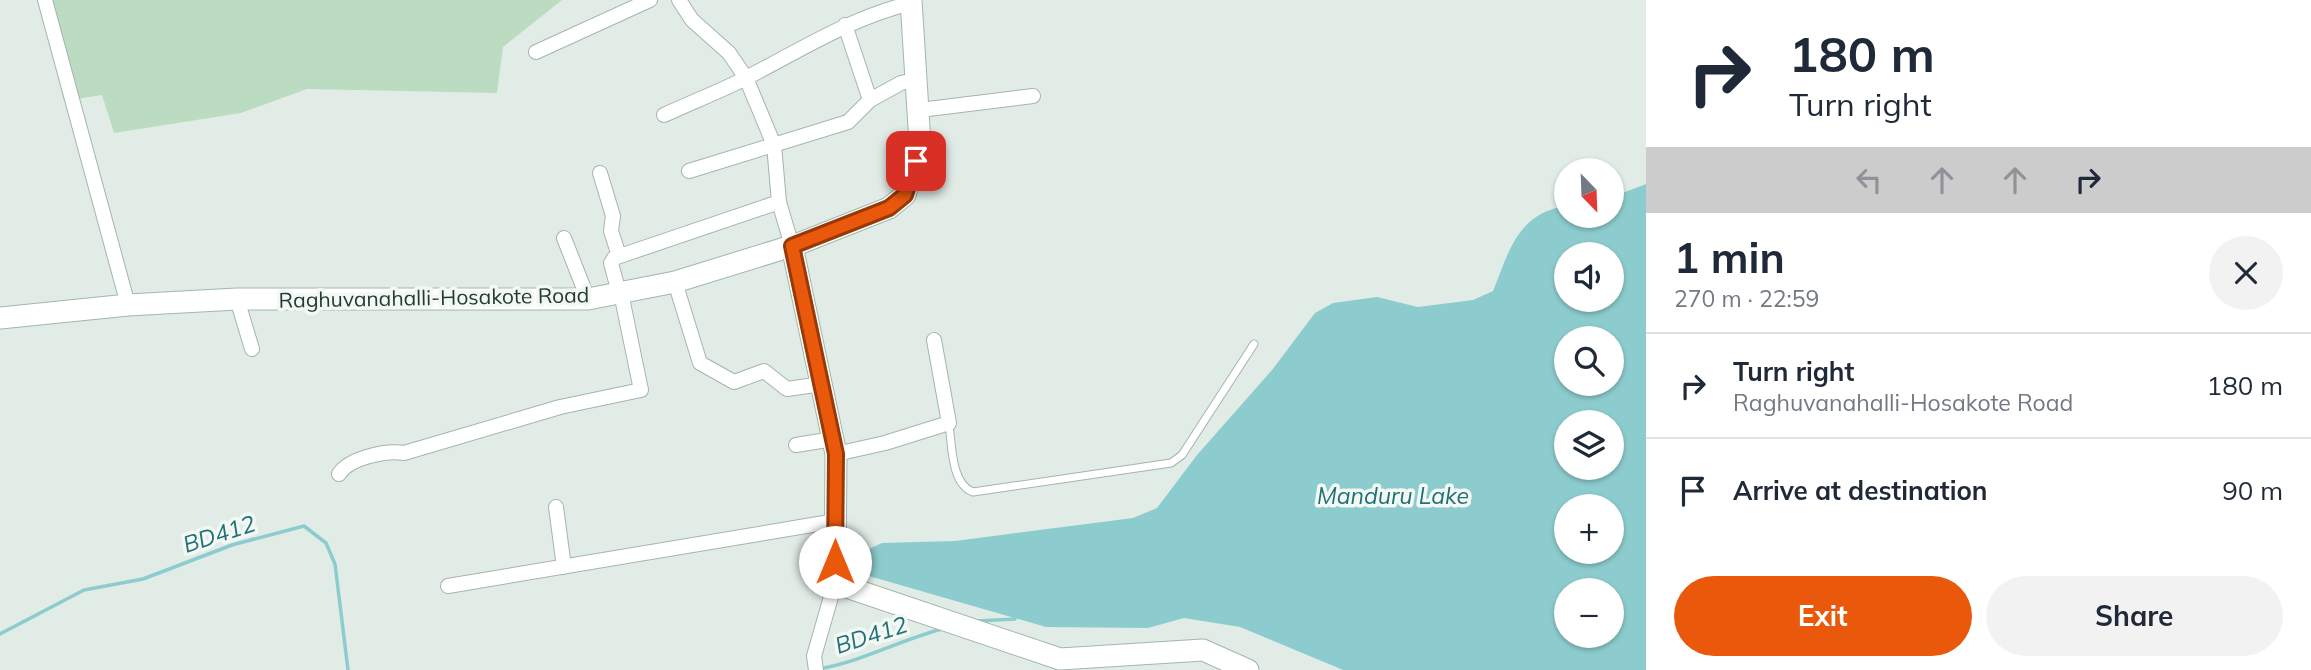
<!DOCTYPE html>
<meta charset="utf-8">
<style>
:root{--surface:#fff;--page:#f2f2f3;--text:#1f2937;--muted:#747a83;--line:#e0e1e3;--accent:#ea580c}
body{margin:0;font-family:Mulish,sans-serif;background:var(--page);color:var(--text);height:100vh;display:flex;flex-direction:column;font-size:26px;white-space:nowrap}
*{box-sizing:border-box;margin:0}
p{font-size:23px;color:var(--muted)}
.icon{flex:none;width:38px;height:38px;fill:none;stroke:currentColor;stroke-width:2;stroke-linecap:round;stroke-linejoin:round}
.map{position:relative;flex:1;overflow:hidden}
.panel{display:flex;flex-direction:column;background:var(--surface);width:665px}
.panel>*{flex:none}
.hud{background:#fff;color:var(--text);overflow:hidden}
.needle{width:46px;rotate:157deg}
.tools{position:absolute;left:1554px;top:158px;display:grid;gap:14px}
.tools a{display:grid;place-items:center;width:70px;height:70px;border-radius:50%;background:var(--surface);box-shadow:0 2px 5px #0004;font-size:35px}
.pin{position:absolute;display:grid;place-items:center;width:60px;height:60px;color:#fff;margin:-30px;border-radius:14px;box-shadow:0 4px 10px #0006}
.me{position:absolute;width:77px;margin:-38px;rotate:0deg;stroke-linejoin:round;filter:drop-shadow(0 0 5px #0008)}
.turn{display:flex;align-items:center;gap:24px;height:147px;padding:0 28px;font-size:32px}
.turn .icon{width:91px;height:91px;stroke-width:2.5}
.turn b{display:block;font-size:49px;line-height:60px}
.lanes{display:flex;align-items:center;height:66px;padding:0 28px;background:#0003;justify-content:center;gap:35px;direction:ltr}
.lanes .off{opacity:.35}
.round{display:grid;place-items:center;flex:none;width:74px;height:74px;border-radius:37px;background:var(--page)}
.overview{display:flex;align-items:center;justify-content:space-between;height:119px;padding:0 28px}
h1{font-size:42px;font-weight:700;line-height:52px}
.primary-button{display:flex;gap:14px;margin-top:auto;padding:14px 28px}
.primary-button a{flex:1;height:80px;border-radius:42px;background:var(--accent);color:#fff;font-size:28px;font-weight:700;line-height:80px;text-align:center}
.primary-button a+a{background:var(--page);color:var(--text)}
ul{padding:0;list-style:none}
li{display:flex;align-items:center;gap:21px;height:105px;padding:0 28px;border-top:2px solid var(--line)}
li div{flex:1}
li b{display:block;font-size:26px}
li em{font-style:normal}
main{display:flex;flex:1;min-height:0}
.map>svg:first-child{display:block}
</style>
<main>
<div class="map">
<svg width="1646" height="670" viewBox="0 0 1646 670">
<rect width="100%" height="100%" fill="#e2ece7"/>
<path fill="#bcdcc1" d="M41 0H562L503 47 497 93 307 89 241 113 114 133 102 95 64 101Z"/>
<path fill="#8dccce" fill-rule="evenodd" d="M1646 184V670H1343L1240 627 1184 618 1148 628 1046 627 862 574 854 563 860 553 882 543 955 541 1133 518 1157 508 1197 455 1272 370 1315 313 1333 303 1377 297 1418 307 1473 300 1493 291C1509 251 1518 213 1566 206V215H1612V197ZM1566 254H1612V299H1566ZM1566 338H1612V383H1566ZM1566 422H1612V467H1566ZM1566 506H1612V551H1566ZM1566 590H1612V635H1566Z"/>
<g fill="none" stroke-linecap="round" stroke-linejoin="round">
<path stroke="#8dccce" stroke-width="3.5" d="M976 621 1015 619
M0 634 84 590 143 579 232 545 304 526 326 543 335 564 348 670
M818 669C861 662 900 640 942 629"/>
<g stroke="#a5b4ad" stroke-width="9">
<path id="lane" d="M949 424C952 445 951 484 973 492L1171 463 1182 455 1254 344"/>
</g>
<g stroke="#a5b4ad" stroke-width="16">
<path id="street" d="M45 0 128 305
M679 0 692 20 729 53 746 78 774 145 779 202 792 246
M845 25 870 100
M536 52 650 0
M920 110 1033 96
M664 115C692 102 721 91 748 77 802 49 851 18 911 3
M689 171 848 122 870 100 901 83 918 79
M600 173 613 216 611 231 619 256
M564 238 588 299
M675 282 700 363 734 382 764 371 787 389 822 384
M619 293 611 263 614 258 779 202
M237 299 252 349
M796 445 833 439
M836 454 885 443 949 423 934 340
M339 474C349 458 386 450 404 453L560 407 641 390 621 293
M556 507 564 567
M448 586 836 521
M816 670 814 656 835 583"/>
</g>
<g stroke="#a1b7ad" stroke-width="23">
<path id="secondary" d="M792 246 836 454 835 583 1060 659 1203 650 1248 670
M0 318 128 305 237 299H588L675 282 798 244 889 208 905 195 920 143 911 0"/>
</g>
<use href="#lane" stroke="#fff" stroke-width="7"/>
<use href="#street" stroke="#fff" stroke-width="14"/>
<use href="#secondary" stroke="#fff" stroke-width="21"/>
</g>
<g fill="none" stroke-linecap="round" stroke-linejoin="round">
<g stroke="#983908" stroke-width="18">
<path id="route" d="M835 562 836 454 792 246 889 208 905 195 916 161"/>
</g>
<use href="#route" stroke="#ea580c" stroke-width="12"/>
</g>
<g text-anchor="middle" stroke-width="7" stroke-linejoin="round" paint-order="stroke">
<g font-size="21" fill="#233c32" stroke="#f3f8f5">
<text transform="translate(434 298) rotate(-1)" y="7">Raghuvanahalli-Hosakote Road</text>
</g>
<g font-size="23" font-style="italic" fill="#207176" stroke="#f3f8f5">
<text x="1393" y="504">Manduru Lake</text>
<text transform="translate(219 534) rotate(-18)" y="8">BD412</text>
<text transform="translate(871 635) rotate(-18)" y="8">BD412</text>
</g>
</g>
</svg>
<div class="tools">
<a><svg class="needle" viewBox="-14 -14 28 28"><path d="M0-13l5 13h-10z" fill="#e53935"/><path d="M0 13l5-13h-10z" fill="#747a83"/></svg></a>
<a><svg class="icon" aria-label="sound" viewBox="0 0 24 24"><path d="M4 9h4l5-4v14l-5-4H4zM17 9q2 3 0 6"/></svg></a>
<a><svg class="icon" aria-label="search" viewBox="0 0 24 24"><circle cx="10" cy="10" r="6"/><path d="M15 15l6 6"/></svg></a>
<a><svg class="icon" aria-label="layers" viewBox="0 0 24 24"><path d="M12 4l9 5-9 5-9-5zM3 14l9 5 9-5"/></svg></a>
<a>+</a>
<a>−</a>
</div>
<div class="pin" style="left:916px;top:161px;background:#d93025"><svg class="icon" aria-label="arrive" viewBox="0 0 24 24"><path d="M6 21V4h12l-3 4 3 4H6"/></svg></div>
<svg class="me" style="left:835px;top:562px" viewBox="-20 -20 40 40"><circle r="19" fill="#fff"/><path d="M0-13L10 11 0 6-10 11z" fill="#ea580c"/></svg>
</div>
<section class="panel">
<div class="hud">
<div class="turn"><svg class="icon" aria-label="right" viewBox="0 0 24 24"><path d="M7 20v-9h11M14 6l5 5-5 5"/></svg><div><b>180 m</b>Turn right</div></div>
<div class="lanes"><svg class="icon off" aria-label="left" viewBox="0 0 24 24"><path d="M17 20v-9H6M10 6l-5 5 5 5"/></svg><svg class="icon off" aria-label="ahead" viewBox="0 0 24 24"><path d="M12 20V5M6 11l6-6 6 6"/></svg><svg class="icon off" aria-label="ahead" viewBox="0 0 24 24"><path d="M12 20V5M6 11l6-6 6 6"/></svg><svg class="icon" aria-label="right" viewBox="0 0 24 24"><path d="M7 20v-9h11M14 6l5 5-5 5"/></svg></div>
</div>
<div class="overview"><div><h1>1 min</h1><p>270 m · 22:59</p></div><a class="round"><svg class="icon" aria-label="close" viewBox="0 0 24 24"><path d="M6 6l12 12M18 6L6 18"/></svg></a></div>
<ul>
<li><svg class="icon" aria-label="right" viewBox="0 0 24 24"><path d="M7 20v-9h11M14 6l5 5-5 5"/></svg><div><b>Turn right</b><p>Raghuvanahalli-Hosakote Road</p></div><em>180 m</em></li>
<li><svg class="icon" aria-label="arrive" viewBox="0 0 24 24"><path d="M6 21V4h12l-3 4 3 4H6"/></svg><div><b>Arrive at destination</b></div><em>90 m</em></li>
</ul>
<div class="primary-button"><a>Exit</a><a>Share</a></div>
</section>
</main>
